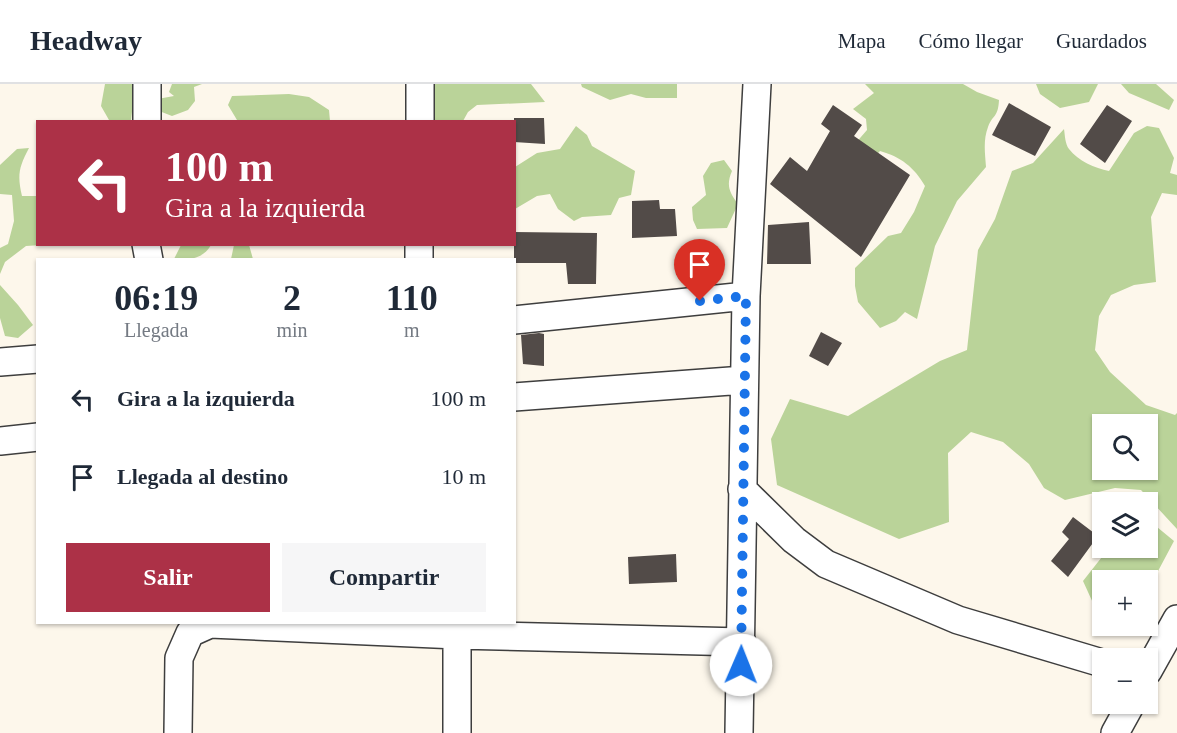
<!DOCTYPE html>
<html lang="es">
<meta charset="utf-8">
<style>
:root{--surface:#fff;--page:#f6f6f7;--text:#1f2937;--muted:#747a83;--line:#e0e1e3;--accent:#ac3147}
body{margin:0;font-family:"Times New Roman",serif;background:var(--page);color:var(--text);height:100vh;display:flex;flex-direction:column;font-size:22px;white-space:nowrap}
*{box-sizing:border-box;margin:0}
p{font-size:20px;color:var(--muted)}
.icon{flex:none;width:33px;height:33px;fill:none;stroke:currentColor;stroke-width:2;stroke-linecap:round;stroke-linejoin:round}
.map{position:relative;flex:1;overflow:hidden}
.sheet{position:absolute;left:36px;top:174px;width:480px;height:366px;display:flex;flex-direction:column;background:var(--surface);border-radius:0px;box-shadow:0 2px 4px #0004}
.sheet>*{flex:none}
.top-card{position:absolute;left:36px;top:36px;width:480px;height:126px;border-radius:0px;box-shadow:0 2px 4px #0004;background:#ac3147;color:#fff;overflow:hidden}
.controls{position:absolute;left:1092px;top:330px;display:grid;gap:12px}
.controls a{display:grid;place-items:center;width:66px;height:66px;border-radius:0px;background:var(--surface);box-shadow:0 2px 4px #0004;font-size:30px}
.pin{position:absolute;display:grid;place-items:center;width:51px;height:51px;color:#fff;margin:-62px -26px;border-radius:50% 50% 50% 0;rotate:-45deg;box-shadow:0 0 6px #0007}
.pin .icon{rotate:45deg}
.me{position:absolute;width:66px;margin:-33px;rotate:1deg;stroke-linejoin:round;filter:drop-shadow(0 0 4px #0008)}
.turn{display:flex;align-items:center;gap:21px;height:126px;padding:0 30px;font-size:27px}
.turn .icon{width:78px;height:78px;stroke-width:2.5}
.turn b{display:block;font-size:42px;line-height:51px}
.eta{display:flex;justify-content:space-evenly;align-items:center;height:102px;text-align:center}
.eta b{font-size:36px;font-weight:700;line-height:42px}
.button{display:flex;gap:12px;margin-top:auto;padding:12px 30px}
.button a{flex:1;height:69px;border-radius:0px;background:var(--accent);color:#fff;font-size:24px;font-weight:700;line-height:69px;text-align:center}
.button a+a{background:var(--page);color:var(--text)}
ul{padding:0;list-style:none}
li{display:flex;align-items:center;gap:18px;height:78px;padding:0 30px}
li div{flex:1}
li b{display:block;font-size:22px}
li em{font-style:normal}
header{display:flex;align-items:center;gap:36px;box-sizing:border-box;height:84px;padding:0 30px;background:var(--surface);border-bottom:2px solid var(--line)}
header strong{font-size:28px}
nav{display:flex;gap:33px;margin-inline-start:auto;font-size:21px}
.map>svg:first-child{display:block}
</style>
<header>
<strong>Headway</strong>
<nav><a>Mapa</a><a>Cómo llegar</a><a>Guardados</a></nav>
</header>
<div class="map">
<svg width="1177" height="649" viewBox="0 0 1177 649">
<rect width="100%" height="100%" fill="#fdf7eb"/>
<path fill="#bad399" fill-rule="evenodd" d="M105 0H135L131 37 109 36 101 22Z
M172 0H202L194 3 195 17 188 26 172 32 154 25 152 16 174 12 169 8Z
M411 0H531L545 18 477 21 468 28 463 37H416Z
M581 0H677V14H646L631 10 610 16 582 3Z
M865 0H963L977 8 999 16C998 34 993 30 988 43 983 56 985 69 986 83L957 117 935 162 917 235 905 228 896 237 880 244 858 218 855 202V184L888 152 901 149 914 128 925 102C914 83 901 73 880 67L869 79 854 61 867 46 866 35 853 25 874 9Z
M1036 0H1098L1089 18 1060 24 1040 10Z
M1121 0H1156L1174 16 1169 26 1129 9Z
M289 10 309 13 329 26 330 37H242L237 36 228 21 232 12Z
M576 42 587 51 592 62 635 87 631 111 619 114 611 131 582 133 574 137 558 125 550 110 537 112 515 125V83L537 69 560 65Z
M1147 42 1159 44 1174 74 1170 89 1177 91V111L1162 109 1151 133 1156 198 1134 201 1111 211 1099 232 1095 266 1110 288 1146 321 1175 331 1177 329V445L1141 406 1115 404 1065 416 1044 404 1029 380 1003 358 971 348 948 369 949 438 899 455 777 401 771 355 790 315 848 332 940 277 967 266 978 166 995 135 1012 87 1033 79 1064 45C1065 51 1065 60 1069 65 1078 77 1095 84 1109 87L1134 49ZM1102 340H1148V386H1102Z
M29 64C19 83 17 91 22 112H37L38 160 42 161 26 162 5 178 0 190V164L8 160 14 137 12 111 0 110V81L17 65Z
M724 76 732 87C726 101 729 108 738 120L727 144 697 145 693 136 692 123 706 111 703 92 711 79Z
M181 161V160L211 161C203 175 190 176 174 175Z
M234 161H249L253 175H231Z
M0 201 18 221 33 241 18 254 5 252 0 234Z
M1148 443H1157L1174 457 1148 506V496H1102V520L1093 519 1083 497 1109 464H1148Z"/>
<path fill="#524b48" d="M1009 19 1051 43 1035 72 992 51Z
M833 21 862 41 854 52 910 91 861 173 770 100 790 73 807 87 830 47 821 40Z
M1107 21 1132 37 1105 79 1080 60Z
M514 34H544L545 60 514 58Z
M659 116 660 125H675L677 152 632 154V117Z
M809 138 811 180H767L768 141Z
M514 148 597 149 596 200H568L566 179H514Z
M821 248 842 259 828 282 809 272Z
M539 249 544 250V282L523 280 521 251Z
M1073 433 1098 452 1068 493 1051 477 1069 455 1062 448Z
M676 470 677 498 629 500 628 473Z"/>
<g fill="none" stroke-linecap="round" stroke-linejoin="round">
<g stroke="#3e3e3e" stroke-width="30">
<path id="street" d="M147 38V0
M420 38V0
M146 160 149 176
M419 160V176
M514 236 746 212
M0 278 38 275
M514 313 744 296
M0 357 38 353
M742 405 794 456 826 480 958 536 1102 579
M1148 587 1177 535
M178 649 179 574 190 549 210 540 457 551 742 558
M457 649V551
M739 649 746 212 757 0
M1115 649 1131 620"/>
</g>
<use href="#street" stroke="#fff" stroke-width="27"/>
</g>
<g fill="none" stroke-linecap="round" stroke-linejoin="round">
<path stroke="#1a73e8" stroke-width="10" stroke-dasharray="0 18" d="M700 217 746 212 741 581"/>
</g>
</svg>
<div class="controls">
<a><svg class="icon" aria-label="search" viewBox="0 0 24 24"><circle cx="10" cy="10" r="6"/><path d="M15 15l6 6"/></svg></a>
<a><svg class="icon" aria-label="layers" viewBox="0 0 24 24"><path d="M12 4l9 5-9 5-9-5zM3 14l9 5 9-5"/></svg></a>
<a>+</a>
<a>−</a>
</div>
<div class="pin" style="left:700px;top:217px;background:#d93025"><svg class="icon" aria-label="arrive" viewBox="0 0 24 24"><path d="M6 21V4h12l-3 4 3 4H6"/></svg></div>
<svg class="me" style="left:741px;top:581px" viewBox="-20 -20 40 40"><circle r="19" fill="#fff"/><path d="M0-13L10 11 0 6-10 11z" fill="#1a73e8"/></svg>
<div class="top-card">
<div class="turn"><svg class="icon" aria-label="left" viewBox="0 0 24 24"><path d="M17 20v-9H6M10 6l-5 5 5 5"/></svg><div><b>100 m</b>Gira a la izquierda</div></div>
</div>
<section class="sheet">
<div class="eta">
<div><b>06:19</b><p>Llegada</p></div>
<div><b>2</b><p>min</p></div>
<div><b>110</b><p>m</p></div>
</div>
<ul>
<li><svg class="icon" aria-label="left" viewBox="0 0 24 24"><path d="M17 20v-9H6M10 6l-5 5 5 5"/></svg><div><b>Gira a la izquierda</b></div><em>100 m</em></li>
<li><svg class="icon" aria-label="arrive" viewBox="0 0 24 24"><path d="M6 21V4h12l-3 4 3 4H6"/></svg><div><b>Llegada al destino</b></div><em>10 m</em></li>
</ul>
<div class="button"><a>Salir</a><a>Compartir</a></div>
</section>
</div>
